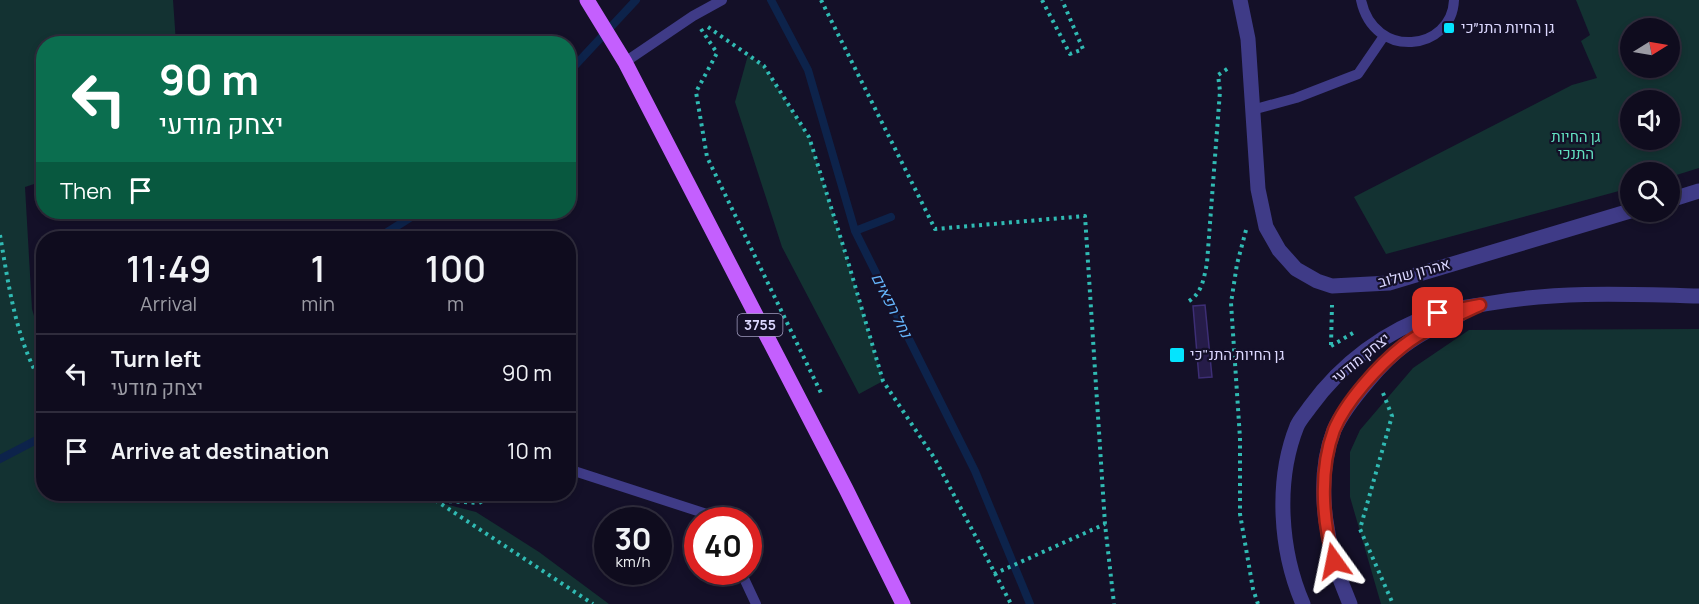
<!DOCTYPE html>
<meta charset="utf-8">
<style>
:root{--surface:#0f0c1e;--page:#181527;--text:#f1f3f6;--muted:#9b9ba4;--line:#2f2c3c}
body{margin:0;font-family:Manrope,Heebo,sans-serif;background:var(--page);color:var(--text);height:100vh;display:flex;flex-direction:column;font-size:22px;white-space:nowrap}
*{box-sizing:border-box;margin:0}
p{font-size:20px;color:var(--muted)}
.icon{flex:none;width:33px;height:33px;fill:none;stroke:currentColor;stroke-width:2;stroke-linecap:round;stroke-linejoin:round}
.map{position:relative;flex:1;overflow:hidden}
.panel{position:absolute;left:36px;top:231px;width:540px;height:270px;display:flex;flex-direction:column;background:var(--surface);border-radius:24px;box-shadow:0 3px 9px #0003,0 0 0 2px var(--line)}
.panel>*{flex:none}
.hud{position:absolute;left:36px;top:36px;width:540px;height:183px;border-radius:24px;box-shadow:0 3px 9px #0003,0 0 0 2px var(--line);background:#0b6e4f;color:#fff;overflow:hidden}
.needle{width:39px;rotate:79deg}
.buttons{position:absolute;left:1620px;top:18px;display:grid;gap:12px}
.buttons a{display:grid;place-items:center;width:60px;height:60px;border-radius:50%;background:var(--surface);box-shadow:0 3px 9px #0003,0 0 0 2px var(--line);font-size:30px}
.speed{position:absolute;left:594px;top:507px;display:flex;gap:12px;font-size:30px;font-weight:700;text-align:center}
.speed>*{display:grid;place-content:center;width:78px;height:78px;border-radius:50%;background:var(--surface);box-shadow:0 3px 9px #0003,0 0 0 2px var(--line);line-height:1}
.speed small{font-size:15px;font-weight:400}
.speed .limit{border:9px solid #d22;background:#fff;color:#111}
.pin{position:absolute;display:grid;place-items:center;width:51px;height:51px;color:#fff;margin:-26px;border-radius:12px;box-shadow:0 3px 9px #0006}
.me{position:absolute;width:66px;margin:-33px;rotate:348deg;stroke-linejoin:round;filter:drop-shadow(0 0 4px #0008)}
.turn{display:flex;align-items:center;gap:21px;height:126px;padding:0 24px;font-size:27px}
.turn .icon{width:78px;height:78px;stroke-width:2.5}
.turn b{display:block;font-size:42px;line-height:51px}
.then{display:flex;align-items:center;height:57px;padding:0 24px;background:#0003;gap:12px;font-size:22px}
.eta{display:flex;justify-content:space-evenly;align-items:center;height:102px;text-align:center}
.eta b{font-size:36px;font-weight:600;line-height:42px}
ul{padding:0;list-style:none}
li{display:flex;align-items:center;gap:18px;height:78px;padding:0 24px;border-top:2px solid var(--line)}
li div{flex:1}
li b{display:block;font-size:22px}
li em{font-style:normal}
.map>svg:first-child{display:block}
</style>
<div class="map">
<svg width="1699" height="604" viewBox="0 0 1699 604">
<rect width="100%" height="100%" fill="#141028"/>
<path fill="#133232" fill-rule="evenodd" d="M0 0H173L176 43 44 44 43 181 25 187 32 309 43 347 44 494H406L476 512 539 552 609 604H0Z
M1576 0H1699V168L1670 177V172H1630V188L1386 254 1354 197 1572 85 1597 78 1581 41 1590 35ZM1630 28H1670V68H1630ZM1630 100H1670V140H1630Z
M748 55 764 66 809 137 846 255 883 381 859 394 782 247 735 102Z
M1699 329V604H1381L1350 497V452L1360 430 1413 368 1469 330Z"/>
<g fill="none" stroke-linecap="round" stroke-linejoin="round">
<path stroke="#0d234b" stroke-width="8" d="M771 0 808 70 855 231 975 471 1030 604
M568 73 636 0
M855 231 891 217
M378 238 419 212
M0 459 44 436"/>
</g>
<path fill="#261c49" stroke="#3d2e75" stroke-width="1.5" d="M1205 305 1212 377 1199 378 1193 306Z"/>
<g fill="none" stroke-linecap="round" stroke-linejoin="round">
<path stroke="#30bab3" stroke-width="4" stroke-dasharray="3 4.5" stroke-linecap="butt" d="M821 0 935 229 1085 216 1105 524 1114 604
M1042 0 1070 54 1083 49 1062 0
M708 27 764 66 809 137 846 255 883 381 935 459 1011 604
M701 29 717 53 696 92 707 157 821 393
M1246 230 1237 264 1231 303 1240 438V514L1253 589 1258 604
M0 235C9 287 16 342 44 387
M1189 301C1202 293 1204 278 1207 263L1220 91 1218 75 1230 67
M1331 345 1332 305
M1331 346 1353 333
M1383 393 1392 416 1360 529 1393 604
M420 494 447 501 479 503 496 494
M429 496 593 604
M994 574 1105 524"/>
<path stroke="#3f3b87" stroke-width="10" d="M1361 0C1374 61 1452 51 1454 0
M625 62 693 16 722 0
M1252 110 1296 98 1358 74 1384 36
M568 469 716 517 718 520
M741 572 756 604"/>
<path stroke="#3f3b87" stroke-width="15" d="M1240 0 1248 39 1258 189 1266 227 1279 250 1296 269 1317 281 1332 286 1389 283 1630 211
M1670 200 1699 191"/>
<path stroke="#3f3b87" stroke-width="15" d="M1303 604C1280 551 1275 481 1297 426 1300 419 1306 413 1310 407 1341 364 1386 330 1436 314 1452 308 1469 307 1485 304 1556 291 1627 294 1699 296
M1350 604C1327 552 1313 484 1334 430 1342 412 1356 395 1368 381 1379 368 1391 355 1405 345 1422 332 1442 323 1461 314"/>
<path stroke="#c45ffe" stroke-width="15" d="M587 0 625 62 846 489 903 604"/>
</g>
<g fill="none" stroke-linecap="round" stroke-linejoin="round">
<g stroke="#8d1f18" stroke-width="15">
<path id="route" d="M1334 561C1322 520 1319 470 1334 430 1346 401 1379 365 1403 346 1426 328 1454 317 1480 305L1438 313"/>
</g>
<use href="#route" stroke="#d93025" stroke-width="10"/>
</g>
<g fill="#04e4fe" stroke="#141028" stroke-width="2">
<rect x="1443" y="22" width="12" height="12" rx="3"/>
<rect x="1169" y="347" width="16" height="16" rx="3"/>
</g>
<g text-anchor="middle" stroke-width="4.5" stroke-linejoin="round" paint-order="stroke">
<rect fill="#141028" stroke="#a09cbe" stroke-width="1.5" x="737.5" y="314" width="45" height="22" rx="4.5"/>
<g font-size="14" font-weight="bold" fill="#dcd8ff">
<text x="760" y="330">3755</text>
</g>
<g font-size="15" fill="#dcd8ff" stroke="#141028" text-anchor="start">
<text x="1461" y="33">גן החיות התנ״כי</text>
<text x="1190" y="360">גן החיות התנ"כי</text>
</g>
<g font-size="15" fill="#62e0c1" stroke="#141028">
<text x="1576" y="142">גן החיות<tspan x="1576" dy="17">התנכי</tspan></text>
</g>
<g font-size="15" fill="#dcd8ff" stroke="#141028">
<text transform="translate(1414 273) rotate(-15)" y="5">אהרון שולוב</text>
<text transform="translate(1361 358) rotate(-39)" y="5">יצחק מודעי</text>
</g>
<g font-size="16" font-style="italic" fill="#66b7fe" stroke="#141028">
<text transform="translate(892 305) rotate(63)" y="6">נחל רפאים</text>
</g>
</g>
</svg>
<div class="buttons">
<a><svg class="needle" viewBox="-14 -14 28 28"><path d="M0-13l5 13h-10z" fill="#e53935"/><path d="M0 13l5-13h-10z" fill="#9b9ba4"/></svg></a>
<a><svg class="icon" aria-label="sound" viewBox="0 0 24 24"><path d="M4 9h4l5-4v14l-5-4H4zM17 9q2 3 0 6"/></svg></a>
<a><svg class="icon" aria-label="search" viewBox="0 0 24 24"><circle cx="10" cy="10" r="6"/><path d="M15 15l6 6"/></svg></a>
</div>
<div class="speed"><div>30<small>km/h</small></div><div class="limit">40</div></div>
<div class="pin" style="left:1438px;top:313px;background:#d93025"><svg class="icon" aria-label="arrive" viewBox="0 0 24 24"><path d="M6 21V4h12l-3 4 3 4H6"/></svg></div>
<svg class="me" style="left:1334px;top:561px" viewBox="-20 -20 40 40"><path d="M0-17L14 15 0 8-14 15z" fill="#d93025" stroke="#fff" stroke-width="4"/></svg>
<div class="hud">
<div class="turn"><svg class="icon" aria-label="left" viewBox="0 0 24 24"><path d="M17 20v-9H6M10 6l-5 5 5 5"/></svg><div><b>90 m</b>יצחק מודעי</div></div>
<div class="then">Then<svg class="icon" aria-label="arrive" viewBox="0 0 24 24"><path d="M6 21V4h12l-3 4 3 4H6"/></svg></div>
</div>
<section class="panel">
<div class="eta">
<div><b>11:49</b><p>Arrival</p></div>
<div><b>1</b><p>min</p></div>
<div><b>100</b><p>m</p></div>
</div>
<ul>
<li><svg class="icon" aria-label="left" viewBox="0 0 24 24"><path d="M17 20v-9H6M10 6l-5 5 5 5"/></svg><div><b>Turn left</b><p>יצחק מודעי</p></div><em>90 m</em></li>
<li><svg class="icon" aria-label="arrive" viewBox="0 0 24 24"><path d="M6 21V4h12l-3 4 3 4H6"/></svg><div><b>Arrive at destination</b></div><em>10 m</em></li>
</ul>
</section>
</div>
